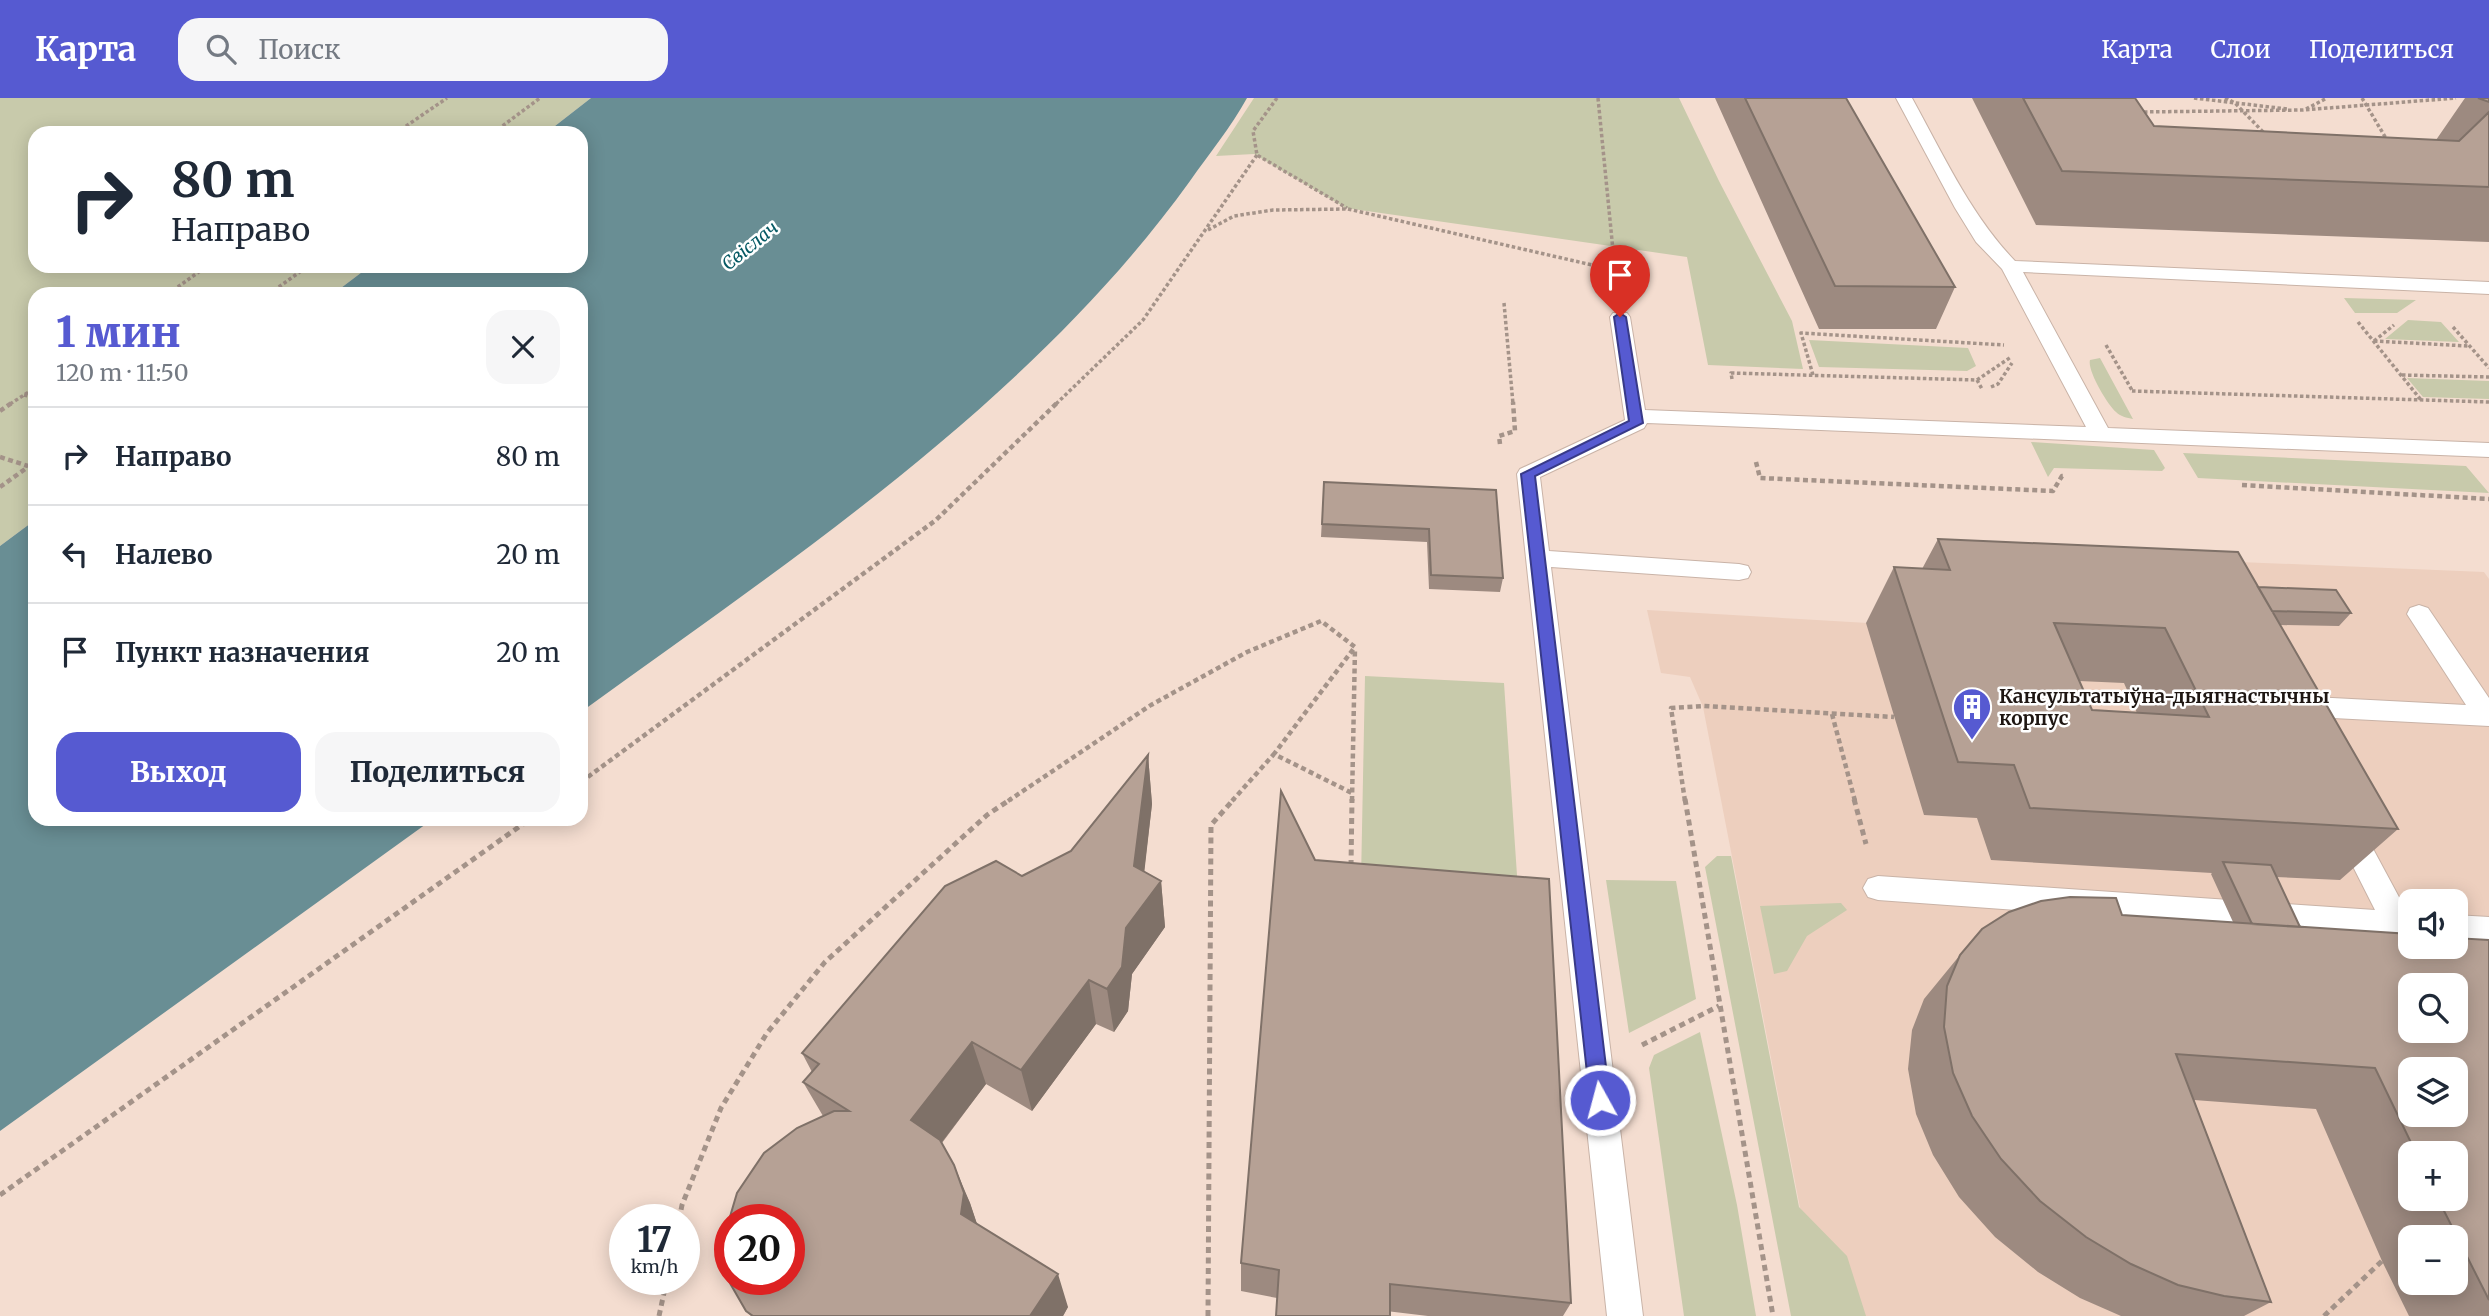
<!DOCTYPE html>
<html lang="ru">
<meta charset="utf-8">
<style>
:root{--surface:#fff;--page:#f6f6f7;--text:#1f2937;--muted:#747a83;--line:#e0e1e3;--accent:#565ad1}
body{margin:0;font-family:Merriweather,serif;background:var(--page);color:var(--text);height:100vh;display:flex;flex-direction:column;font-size:26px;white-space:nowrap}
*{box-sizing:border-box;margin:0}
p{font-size:23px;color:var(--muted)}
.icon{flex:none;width:38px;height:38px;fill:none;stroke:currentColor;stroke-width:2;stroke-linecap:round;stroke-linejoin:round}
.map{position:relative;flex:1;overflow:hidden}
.side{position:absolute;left:28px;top:189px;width:560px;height:539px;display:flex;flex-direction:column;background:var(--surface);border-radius:21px;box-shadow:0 4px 18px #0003}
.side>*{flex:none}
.top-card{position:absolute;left:28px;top:28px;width:560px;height:147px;border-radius:21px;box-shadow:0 4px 18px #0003;background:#fff;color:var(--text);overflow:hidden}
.tools{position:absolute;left:2398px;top:791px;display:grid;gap:14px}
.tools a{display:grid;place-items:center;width:70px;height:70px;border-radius:14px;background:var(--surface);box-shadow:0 4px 18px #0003;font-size:35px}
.speed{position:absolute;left:609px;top:1106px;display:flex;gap:14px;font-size:35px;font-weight:700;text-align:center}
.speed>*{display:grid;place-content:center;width:91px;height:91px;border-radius:50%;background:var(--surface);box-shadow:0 4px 18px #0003;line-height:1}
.speed small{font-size:18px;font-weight:400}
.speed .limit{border:10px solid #d22;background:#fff;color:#111}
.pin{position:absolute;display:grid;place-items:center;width:60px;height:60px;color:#fff;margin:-72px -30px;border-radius:50% 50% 50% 0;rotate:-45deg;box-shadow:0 0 7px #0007}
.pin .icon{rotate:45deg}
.me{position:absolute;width:77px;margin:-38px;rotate:353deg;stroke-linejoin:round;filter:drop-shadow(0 0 5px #0008)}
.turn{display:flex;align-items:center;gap:24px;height:147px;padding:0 28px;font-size:32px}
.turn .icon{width:91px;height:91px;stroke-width:2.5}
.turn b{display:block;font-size:49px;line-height:60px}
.round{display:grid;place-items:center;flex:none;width:74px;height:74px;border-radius:21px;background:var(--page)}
.overview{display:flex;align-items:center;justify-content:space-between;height:119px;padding:0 28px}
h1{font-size:42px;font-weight:800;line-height:52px;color:var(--accent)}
.action{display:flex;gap:14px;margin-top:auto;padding:14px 28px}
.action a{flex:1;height:80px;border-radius:21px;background:var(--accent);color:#fff;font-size:28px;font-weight:800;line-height:80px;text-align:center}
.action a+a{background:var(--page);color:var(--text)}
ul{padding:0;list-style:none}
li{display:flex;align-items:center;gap:21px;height:98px;padding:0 28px;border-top:2px solid var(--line)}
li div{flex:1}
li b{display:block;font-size:26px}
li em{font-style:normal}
header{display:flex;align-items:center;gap:42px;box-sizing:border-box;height:98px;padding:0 35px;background:var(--accent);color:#fff}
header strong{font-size:33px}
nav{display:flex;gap:38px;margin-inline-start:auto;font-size:24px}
.search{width:490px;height:63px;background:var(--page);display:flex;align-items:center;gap:18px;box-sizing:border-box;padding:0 24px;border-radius:21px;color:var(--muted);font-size:26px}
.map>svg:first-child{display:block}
</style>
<header>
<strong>Карта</strong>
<div class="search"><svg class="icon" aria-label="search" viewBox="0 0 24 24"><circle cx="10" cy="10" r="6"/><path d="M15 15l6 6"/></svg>Поиск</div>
<nav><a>Карта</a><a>Слои</a><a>Поделиться</a></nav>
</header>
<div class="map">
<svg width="2489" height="1218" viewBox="0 0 2489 1218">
<rect width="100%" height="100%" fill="#f4ddd0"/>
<path fill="#edcfbe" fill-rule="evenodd" d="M1948 452 2484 474 2489 481V1218H1821L1703 609 1690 579 1661 575 1647 512 1919 528ZM2410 803H2455V849H2410ZM2410 887H2455V933H2410ZM2410 971H2455V1017H2410ZM2410 1055H2455V1101H2410ZM2410 1139H2455V1185H2410Z"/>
<path fill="#c8caab" d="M0 0H591L546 35H35V168H370L333 196H35V422L0 448Z
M1254 0H1679L1719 83 1792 223 1803 271 1708 267 1687 159 1346 110 1254 56 1216 58Z
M2344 200 2416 202 2397 215H2355Z
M2408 222 2441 224 2459 244 2385 241Z
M1809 242 1968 250 1976 268 1967 273 1819 269Z
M2100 260 2133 321C2127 320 2120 318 2116 314 2107 306 2087 272 2090 262Z
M2407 280 2489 283V301L2423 299Z
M2031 344 2154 352 2165 370 2162 373 2054 370 2048 379Z
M2183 355 2466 368 2489 395 2198 380Z
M1365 578 1504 585 1518 792 1361 782Z
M1717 758H1731L1799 1109 1847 1158 1866 1218H1791L1705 769Z
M1606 782 1676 783 1696 901 1629 935Z
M1841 805 1847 812 1807 838 1787 873 1774 876 1760 808Z
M1700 934 1737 1107 1756 1218H1684L1649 970 1654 957Z"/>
<path fill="#698e94" d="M591 0H1247C1231 29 1209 56 1190 83 1033 301 797 458 581 614V196H333L370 168H581V35H546Z
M35 422V721H433L0 1033V448Z"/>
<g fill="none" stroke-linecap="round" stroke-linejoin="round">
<g stroke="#c9b3a7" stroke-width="2">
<path id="service" d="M1896 0H1912C1943 56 1970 116 2015 163L2489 184V196L2023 174 2108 330 2489 345V359L1647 325 1644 330 1540 379 1549 453 1739 466 1748 468 1751 474 1748 480 1739 482 1551 469 1643 1218H1607L1517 376 1520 371 1625 322 1610 219 1613 215H1627L1630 219 1645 312 2086 329 2002 171 1976 144 1955 110Z
M2419 507 2428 510 2489 600V628L2294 618 2285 615 2281 608 2285 601 2294 598 2466 607 2407 516 2410 510Z
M2347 717 2357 721 2407 814H2410V840L1878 802 1868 799 1863 790 1868 781 1878 778 2375 812 2333 729 2337 721Z
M2455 817 2489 819V845L2455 843Z"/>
</g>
<path stroke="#a49389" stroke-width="3.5" stroke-dasharray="3.5 2.5" stroke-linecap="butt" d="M1277 0 1253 33 1257 57 1347 110
M1598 0 1616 183
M2194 0 2287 11
M2225 0 2235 5 2266 37
M2362 0 2387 42
M2306 11 2327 0
M2138 14 2303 12 2456 0
M396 35 447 0
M493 35 540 0
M1208 132 1234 118 1273 112 1348 111 1614 172
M168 196 207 168
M269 196 308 168
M1504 205 1513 306
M2358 224 2421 302
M2453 229 2489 270
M2374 243 2468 248
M2374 243 2394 227
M2106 247 2133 294
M1813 277 1801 235 2004 247
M2402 277 2489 279
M1732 281 1731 275 1977 282 1982 291
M1977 282 2011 259
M1991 289 1998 286 2012 265
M2132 293 2489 304
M24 297 35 300
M10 306 35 290
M1056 306 1143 222 1257 57"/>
<path stroke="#a49389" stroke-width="4.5" stroke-dasharray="5 3.5" stroke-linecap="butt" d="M0 313 13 304
M1500 346 1499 338 1515 333 1513 304
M0 359 28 368
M1756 364 1760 380 2053 393 2062 378H2065
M2242 387 2489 401
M0 389 35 364
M1832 616 1855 703
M581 684 936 422 1058 304
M1008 703 1151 607 1247 554 1321 523 1355 549 1274 656 1352 695
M1232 703 1274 656
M1352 703 1355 550
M1685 703 1671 610 1703 608 1894 619"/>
<path stroke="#a49389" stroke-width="5" stroke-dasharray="6 4.5" stroke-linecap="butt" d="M1685 701 1773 1218
M1854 701 1866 746
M1351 768 1352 701
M1642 947 1719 908
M0 1097 530 721
M679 1122 682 1107 721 1010 767 935 825 864 987 717 1011 701
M659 1218 667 1181
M1208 1218 1211 727 1234 701
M2324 1218 2382 1163"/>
<use href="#service" fill="#fff" fill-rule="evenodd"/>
</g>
<path fill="#9d8a80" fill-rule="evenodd" d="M1715 0H1846L1955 189 1936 231H1819Z
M1972 0H2135L2154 28 2436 42 2465 0H2489V144L2036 127Z
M1324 384 1496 392 1503 480 1500 494 1429 491 1427 444 1321 439Z
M1938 441 2258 489 2351 515 2339 528 2280 527 2398 731 2340 782 2276 779 2300 829 2489 842V1218H2409L2382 1163 2316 1011 2194 1002 2271 1204 2244 1218H2121L2080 1200 2038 1174 1995 1139 1959 1099 1933 1057 1916 1016 1908 971 1912 932 1924 901 1960 857 2122 817 2233 824 2211 776 2212 775 1991 762 1977 720 1924 717 1866 525 1894 469 1922 471ZM2079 583 2124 585 2137 615 2092 612ZM2410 1055H2455V1101H2410ZM2410 1139H2455V1185H2410Z
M1148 657 1152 706 1144 773 1161 783 1165 829 1132 876 1128 913 1114 934 1096 926 1032 1013 986 986 942 1045 970 1105 977 1126 1068 1209 1063 1218H751L746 1213 823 1018 803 984 812 974 802 955 1022 778 1071 753Z
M1315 762 1571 1205 1563 1218H1428L1277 1200 1241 1193V1165Z"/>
<path fill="#7f7168" d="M1148 657 1152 706 1140 812 1161 783 1165 829 1132 876 1128 913 1114 934 1107 891 1134 768Z
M1089 882 1096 926 1032 1013 1021 972Z
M972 944 986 986 929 1061 911 1022Z
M954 1067 970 1105 979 1132 961 1116Z
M1058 1176 1068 1209 1063 1218H1030Z"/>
<path fill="#b6a195" stroke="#7f7168" stroke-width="2" fill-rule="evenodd" d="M1745 0H1846L1955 189 1835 188Z
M2023 0H2135L2154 28 2459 43 2489 14V89L2062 73Z
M2478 0H2489V4Z
M1324 384 1496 392 1503 480 1431 477 1429 431 1322 426Z
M1938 441 2238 454 2398 731 2030 710 2014 667 1958 664 1894 469 1950 472ZM2054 525 2165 530 2209 619 2092 612Z
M2258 489 2336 492 2351 515 2272 513Z
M1148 657 1134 768 1161 783 1126 830 1122 869 1107 891 1089 882 1021 972 972 944 911 1022 940 1042 954 1067 964 1095 961 1116 1058 1176 1030 1218H753L746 1213 727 1180 724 1139 737 1095 764 1055 797 1030 834 1013H849L803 984 819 966 802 955 945 788 996 763 1022 778 1071 753ZM730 1122H789V1181H730Z
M1281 693 1315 762 1549 781 1571 1205 1390 1186V1218H1276L1279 1172 1241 1165Z
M2223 764 2271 767 2300 829 2252 826Z
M2070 799 2116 800 2122 817 2410 836V849H2455V840L2489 842V1202L2438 1101H2455V1055H2416L2375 970 2176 956 2271 1204 2224 1198 2178 1187 2131 1166 2086 1139 2040 1103 2001 1061 1972 1018 1953 975 1944 929 1947 888 1960 857 1982 831 2009 814 2041 803ZM2410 887H2455V933H2410ZM2410 971H2455V1017H2410Z"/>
<path fill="#565ad1" stroke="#383a88" stroke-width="2" d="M1620 215 1626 219 1643 325 1535 378 1610 1002 1607 1008 1600 1011 1593 1008 1590 1002 1521 376 1629 323 1614 219Z"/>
<defs>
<g id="building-pin" transform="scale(2.0125)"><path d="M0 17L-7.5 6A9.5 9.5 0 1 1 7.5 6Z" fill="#565ad1" stroke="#fff"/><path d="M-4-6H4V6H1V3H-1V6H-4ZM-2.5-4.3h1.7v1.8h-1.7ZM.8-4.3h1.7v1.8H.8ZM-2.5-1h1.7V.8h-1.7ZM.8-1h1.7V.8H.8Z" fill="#fff"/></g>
</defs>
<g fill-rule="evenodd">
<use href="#building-pin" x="1972" y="609"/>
</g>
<g text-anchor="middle" stroke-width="5" stroke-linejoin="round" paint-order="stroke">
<g font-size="18" font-style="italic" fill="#055964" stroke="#fff">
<text transform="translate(750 148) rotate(-39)" y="6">Свіслач</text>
</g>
<g font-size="19" font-weight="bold" fill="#1e1612" stroke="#fff" text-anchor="start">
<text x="1999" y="605">Кансультатыўна-дыягнастычны<tspan x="1999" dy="22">корпус</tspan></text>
</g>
</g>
</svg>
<div class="tools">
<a><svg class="icon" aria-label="sound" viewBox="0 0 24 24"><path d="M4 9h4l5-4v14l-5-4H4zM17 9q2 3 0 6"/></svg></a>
<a><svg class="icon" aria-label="search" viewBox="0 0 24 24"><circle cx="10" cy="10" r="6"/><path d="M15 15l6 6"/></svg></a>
<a><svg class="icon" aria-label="layers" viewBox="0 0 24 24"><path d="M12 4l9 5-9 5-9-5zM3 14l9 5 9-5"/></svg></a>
<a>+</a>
<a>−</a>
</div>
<div class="speed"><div>17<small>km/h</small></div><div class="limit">20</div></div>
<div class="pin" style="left:1620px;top:219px;background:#d93025"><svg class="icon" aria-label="arrive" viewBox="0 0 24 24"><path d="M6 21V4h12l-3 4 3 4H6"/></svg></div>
<svg class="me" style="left:1600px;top:1002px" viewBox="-20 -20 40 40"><circle r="17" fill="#565ad1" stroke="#fff" stroke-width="3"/><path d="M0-11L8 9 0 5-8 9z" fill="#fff"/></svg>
<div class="top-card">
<div class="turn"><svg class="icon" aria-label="right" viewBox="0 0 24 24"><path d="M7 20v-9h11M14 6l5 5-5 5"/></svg><div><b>80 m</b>Направо</div></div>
</div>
<section class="side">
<div class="overview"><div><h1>1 мин</h1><p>120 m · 11:50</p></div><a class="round"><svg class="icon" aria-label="close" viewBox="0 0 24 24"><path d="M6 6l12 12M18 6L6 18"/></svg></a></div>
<ul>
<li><svg class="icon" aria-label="right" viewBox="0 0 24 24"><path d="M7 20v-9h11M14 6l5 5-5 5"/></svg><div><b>Направо</b></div><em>80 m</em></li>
<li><svg class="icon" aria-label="left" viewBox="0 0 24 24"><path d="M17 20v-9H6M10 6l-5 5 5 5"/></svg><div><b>Налево</b></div><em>20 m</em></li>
<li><svg class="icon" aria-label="arrive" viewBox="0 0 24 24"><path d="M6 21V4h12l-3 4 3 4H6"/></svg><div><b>Пункт назначения</b></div><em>20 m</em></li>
</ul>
<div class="action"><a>Выход</a><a>Поделиться</a></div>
</section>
</div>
